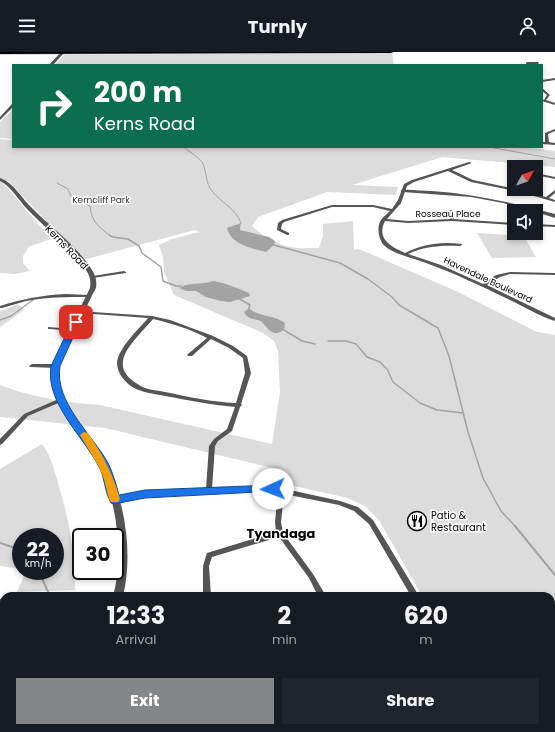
<!DOCTYPE html>
<style>
:root{--surface:#171b24;--page:#20242c;--text:#f1f3f6;--muted:#9ea1a6;--accent:#858687}
body{margin:0;font-family:Poppins,sans-serif;background:var(--page);color:var(--text);height:100vh;display:flex;flex-direction:column;font-size:15px;white-space:nowrap}
*{box-sizing:border-box;margin:0}
p{font-size:13px;color:var(--muted)}
.icon{flex:none;width:22px;height:22px;fill:none;stroke:currentColor;stroke-width:2;stroke-linecap:round;stroke-linejoin:round}
.map{position:relative;flex:1;overflow:hidden}
.panel{position:absolute;left:0px;top:540px;width:555px;height:140px;display:flex;flex-direction:column;background:var(--surface);border-radius:12px 12px 0 0;box-shadow:0 2px 6px #0003}
.panel>*{flex:none}
.banner{position:absolute;left:12px;top:12px;width:531px;height:84px;border-radius:0px;box-shadow:0 2px 6px #0003;background:#0b6e4f;color:#fff;overflow:hidden}
.needle{width:26px;rotate:50deg}
.controls{position:absolute;left:507px;top:108px;display:grid;gap:8px}
.controls a{display:grid;place-items:center;width:36px;height:36px;border-radius:0px;background:var(--surface);box-shadow:0 2px 6px #0003;font-size:20px}
.speed{position:absolute;left:12px;top:476px;display:flex;gap:8px;font-size:20px;font-weight:700;text-align:center}
.speed>*{display:grid;place-content:center;width:52px;height:52px;border-radius:50%;background:var(--surface);box-shadow:0 2px 6px #0003;line-height:1}
.speed small{font-size:10px;font-weight:400}
.speed .limit{border:2px solid #111;border-radius:6px;background:#fff;color:#111}
.pin{position:absolute;display:grid;place-items:center;width:34px;height:34px;color:#fff;margin:-17px;border-radius:8px;box-shadow:0 2px 6px #0006}
.me{position:absolute;width:44px;margin:-22px;rotate:268deg;stroke-linejoin:round;filter:drop-shadow(0 0 3px #0008)}
.turn{display:flex;align-items:center;gap:14px;height:84px;padding:0 16px;font-size:18px}
.turn .icon{width:52px;height:52px;stroke-width:2.5}
.turn b{display:block;font-size:28px;line-height:34px}
.eta{display:flex;justify-content:space-evenly;align-items:center;height:68px;text-align:center}
.eta b{font-size:24px;font-weight:700;line-height:28px}
.cta{display:flex;gap:8px;margin-top:auto;padding:8px 16px}
.cta a{flex:1;height:46px;border-radius:0px;background:var(--accent);color:#fff;font-size:16px;font-weight:700;line-height:46px;text-align:center}
.cta a+a{background:var(--page);color:var(--text)}
header{display:flex;justify-content:space-between;align-items:center;height:52px;padding:0 16px;background:var(--surface);font-size:18px;font-weight:700}
.map>svg:first-child{display:block}
</style>
<header><svg class="icon" aria-label="menu" viewBox="0 0 24 24"><path d="M4 6h16M4 12h16M4 18h16"/></svg>Turnly<svg class="icon" aria-label="person" viewBox="0 0 24 24"><circle cx="12" cy="8" r="4"/><path d="M4 21q1-7 8-7t8 7"/></svg></header>
<div class="map">
<svg width="555" height="680" viewBox="0 0 555 680">
<rect width="100%" height="100%" fill="#fff"/>
<path fill="#dcdcdc" d="M392 1 394 13H54L64 3Z
M13 57V87L0 86V70Z
M0 87 13 88V95H525L555 99V115L442 105 352 133 398 135 396 143 327 140 258 165 252 174 265 185 240 178 241 172 233 175 248 183 274 191 275 189C288 198 304 196 319 196L323 184V172L353 169 354 198 359 197 456 239 537 280 555 283V582L551 585V544H422L379 468 365 454 348 446 281 431 277 417 105 376 0 365V333C31 345 67 351 100 353L272 392 280 340 278 299 274 289 263 281 174 243 164 220 163 205 159 193 172 187 199 180 195 178 83 208 10 131 0 126Z
M0 129 4 132 51 187 28 195H29L23 204V211L30 219 15 222 0 221Z
M477 181 524 184 536 205 492 206Z
M18 252 24 258 0 275V259Z
M42 392C51 404 54 417 58 431 69 467 75 501 75 538L17 540 26 519H55V485H21V517L0 514V417Z
M35 676H110L111 680H37Z"/>
<path fill="#a3a3a3" d="M241 171 240 178 269 185 275 189 274 193 266 200C252 196 231 193 227 176Z
M213 229C223 230 240 237 249 241L250 244 230 250 221 249 206 245 196 239H186L179 236C187 230 202 233 213 229Z
M249 256C258 265 273 262 285 271L284 278C272 286 268 276 261 269 254 267 247 267 244 260Z"/>
<g fill="none" stroke-linecap="round" stroke-linejoin="round">
<path stroke="#a3a3a3" stroke-width="1" d="M489 95 555 107
M185 96C190 101 198 104 202 110 207 119 205 131 212 139 221 151 236 156 241 171
M57 131 68 137 71 144 90 154C91 169 99 176 111 184"/>
<path stroke="#a3a3a3" stroke-width="1.5" d="M109 183 113 185 128 187 139 194 142 201 161 215 163 229 176 234H181
M274 193 340 211 368 227 392 245 399 253 438 276 449 304 468 380 483 426 501 459 516 475
M238 246 250 253 249 256
M0 268 11 264 33 248
M284 278 302 289 315 292
M328 289H346L356 292 367 305 380 310 387 317 393 330 420 351 437 358 463 361"/>
<path stroke="#a3a3a3" stroke-width="2" d="M515 474 555 523
M0 491 21 498
M39 519 48 540
M80 676V680"/>
<g stroke="#dbdbdb" stroke-width="2">
<path id="primary" d="M0 0H393L391 1 0 2Z"/>
</g>
<path fill="#555" fill-rule="evenodd" d="M527 10H538L539 11 538 12H528V13H526V11Z
M555 26V28L542 30V28Z
M542 36 550 43 546 48 555 51V53L542 49V47L544 48 547 43 542 39Z
M555 77V79L548 82 549 90 555 91V93L542 92V90H545V81Z
M469 110 472 111 452 118 473 128 521 138 546 145 555 138V141L549 146 555 148V150L520 140 471 130 448 119 414 130 407 134 401 151 387 167 408 169 450 167 449 159 451 158 453 159 454 167 514 171V173L452 169 408 171 385 169C376 187 391 195 405 201 422 192 442 189 462 192V193L460 194C442 193 425 194 408 202L441 213 483 232 496 223 510 220 555 221V223L510 222 500 225 487 233 555 266V269C539 264 523 254 508 247 481 234 454 221 426 211 414 206 390 202 382 191 378 184 377 174 381 168 383 165 387 162 390 159L373 155H332L284 170 282 172 281 177 289 181V183H287L277 178 278 171 282 168 332 153H373L392 157 398 148 404 132 412 128Z
M536 121 555 125V127L536 123Z
M536 172 554 173H555V175L536 174Z
M124 219 126 220V221L93 226 91 225 93 224Z
M66 242 88 243 90 244 88 245C67 245 46 245 26 249 18 251 10 254 2 256H0V254C22 247 43 243 66 242Z
M78 259 152 264 170 268 213 284 233 294 247 304 251 321 241 352 242 353 240 355 232 379 218 389 215 394 212 437 273 435 281 436 340 449 358 455 373 468 419 544H411L369 472 354 459 339 453 284 442 281 470 283 481 313 522 326 544H318L309 526 279 485 212 505 209 514 211 544H203V514L207 501 276 480 275 470 278 440 273 439 145 444 114 450H112L111 448 112 446H114L145 440 206 437 209 394 214 387 227 377 235 355C211 353 188 348 165 344 156 342 145 341 136 337 126 332 117 322 117 311 118 296 139 277 148 266L80 261 78 260ZM153 267C171 271 190 277 207 286L188 302 187 303 188 304H192L211 287 229 296 243 306 245 321 236 351C212 350 189 345 165 340 156 338 147 338 139 333 130 328 121 320 123 309 125 295 144 278 153 267Z
M48 275 72 277 74 278 72 279 50 277H48Z
M32 312H56L59 314 56 316 30 315 29 314Z
M61 346 63 347 64 348 63 349 28 364 2 392 0 393V387L24 362Z
M4 546V552L0 553V547Z
M555 643V653L551 655V645Z
M253 676H261L262 680H254Z
M380 676H389L391 680H382Z
M507 676H517L519 680H509Z
M523 676H532L530 680H521Z"/>
<path fill="#555" fill-rule="evenodd" d="M61 0 64 1 53 13H49Z
M12 52H13V55L0 68V65Z
M0 126C14 131 22 147 33 157 53 177 77 194 92 218 96 224 97 230 96 236 86 254 79 273 70 291 66 300 57 310 57 321 57 350 85 378 100 401 124 439 134 500 123 544H113C124 505 117 449 99 413 85 385 43 347 52 313L90 236C91 229 90 224 86 218 71 195 47 178 28 158 19 149 12 135 0 129Z
M401 138C411 137 422 139 432 139 474 142 514 151 555 162V166L536 160V159H532L503 151 471 145 403 140H401Z
M145 676H155L156 680H146Z"/>
<use href="#primary" fill="#000" fill-rule="evenodd"/>
</g>
<path fill="#1a73e8" stroke="#114b97" d="M73 268H76L80 270 60 314C54 350 92 382 108 411 113 421 116 432 119 443L145 438 273 433 277 434 279 437 277 439 145 446 114 452 111 451C104 439 105 424 98 413 82 383 45 350 51 314Z"/>
<path fill="#f59e0b" d="M84 380 88 381C103 404 112 419 120 447L118 450H111L109 447 104 427 98 413 80 383Z"/>
<defs>
<g id="restaurant-ring" transform="scale(1)"><circle r="9.5" fill="#fff" stroke="#000" stroke-width="1.5"/><path d="M-5-6h1v4h1v-4h1v4h1v-4h1v5L-1.5 .5V6h-2V.5L-5-1ZM5-6V6H3V1.5H1.5Q1.5-4 5-6Z" fill="#000"/></g>
</defs>
<g fill-rule="evenodd">
<use href="#restaurant-ring" x="417" y="469"/>
</g>
<g text-anchor="middle" stroke-width="3" stroke-linejoin="round" paint-order="stroke">
<g font-size="9" fill="#333" stroke="#fff">
<text x="101" y="151">Kerncliff Park</text>
</g>
<g font-size="9" fill="#000" stroke="#fff">
<text x="448" y="165">Rosseau Place</text>
<text transform="translate(488 228) rotate(25)" y="3">Havendale Boulevard</text>
</g>
<g font-size="10" fill="#000" stroke="#fff">
<text transform="translate(67 195) rotate(46)" y="4">Kerns Road</text>
</g>
<g font-size="10" fill="#000" stroke="#fff" text-anchor="start">
<text x="431" y="467">Patio &amp;<tspan x="431" dy="12">Restaurant</tspan></text>
</g>
<g font-size="13" font-weight="bold" fill="#000" stroke="#fff">
<text x="281" y="486">Tyandaga</text>
</g>
</g>
</svg>
<div class="controls">
<a><svg class="needle" viewBox="-14 -14 28 28"><path d="M0-13l5 13h-10z" fill="#e53935"/><path d="M0 13l5-13h-10z" fill="#9ea1a6"/></svg></a>
<a><svg class="icon" aria-label="sound" viewBox="0 0 24 24"><path d="M4 9h4l5-4v14l-5-4H4zM17 9q2 3 0 6"/></svg></a>
</div>
<div class="speed"><div>22<small>km/h</small></div><div class="limit">30</div></div>
<div class="pin" style="left:76px;top:270px;background:#d93025"><svg class="icon" aria-label="arrive" viewBox="0 0 24 24"><path d="M6 21V4h12l-3 4 3 4H6"/></svg></div>
<svg class="me" style="left:273px;top:437px" viewBox="-20 -20 40 40"><circle r="19" fill="#fff"/><path d="M0-13L10 11 0 6-10 11z" fill="#1a73e8"/></svg>
<div class="banner">
<div class="turn"><svg class="icon" aria-label="right" viewBox="0 0 24 24"><path d="M7 20v-9h11M14 6l5 5-5 5"/></svg><div><b>200 m</b>Kerns Road</div></div>
</div>
<section class="panel">
<div class="eta">
<div><b>12:33</b><p>Arrival</p></div>
<div><b>2</b><p>min</p></div>
<div><b>620</b><p>m</p></div>
</div>
<div class="cta"><a>Exit</a><a>Share</a></div>
</section>
</div>
